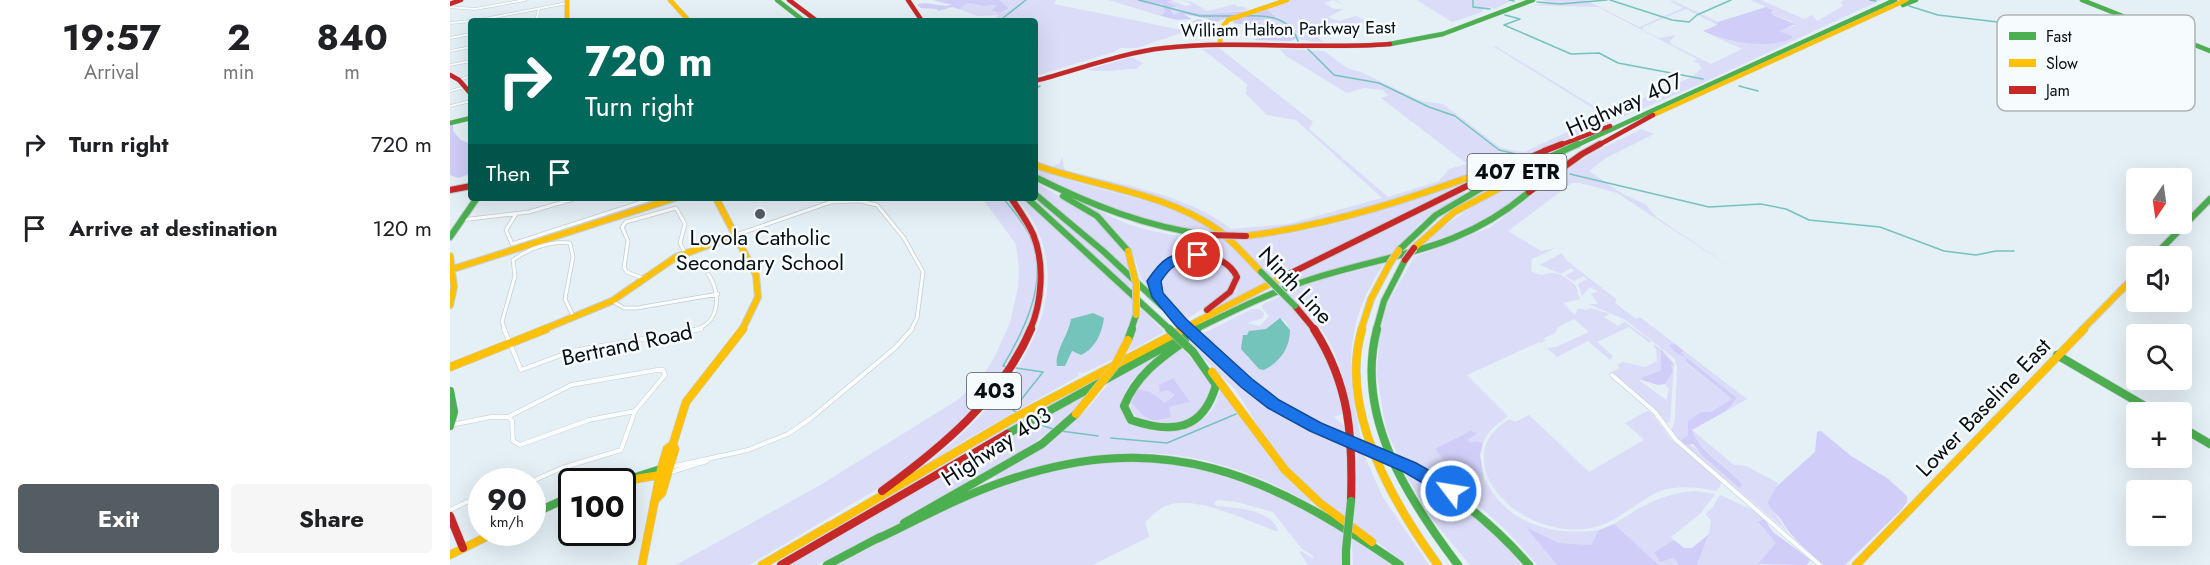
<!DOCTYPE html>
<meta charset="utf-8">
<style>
:root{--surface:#fff;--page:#f6f6f6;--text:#202124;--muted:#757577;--accent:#545d62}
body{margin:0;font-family:Jost,sans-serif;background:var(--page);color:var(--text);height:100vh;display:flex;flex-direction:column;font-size:22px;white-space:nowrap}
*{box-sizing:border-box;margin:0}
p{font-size:20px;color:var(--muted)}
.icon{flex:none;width:33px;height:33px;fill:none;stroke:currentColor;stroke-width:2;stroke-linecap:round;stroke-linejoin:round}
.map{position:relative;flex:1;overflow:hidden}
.details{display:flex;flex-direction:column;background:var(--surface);width:450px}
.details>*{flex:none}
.banner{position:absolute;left:18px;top:18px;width:570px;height:183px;border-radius:6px;box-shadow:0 6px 24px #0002;background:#00695c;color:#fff;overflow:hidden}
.needle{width:39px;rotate:193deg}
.tools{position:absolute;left:1676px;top:168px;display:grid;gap:12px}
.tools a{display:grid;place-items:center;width:66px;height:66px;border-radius:6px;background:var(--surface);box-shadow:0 6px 24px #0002;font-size:30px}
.speed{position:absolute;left:18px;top:468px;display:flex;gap:12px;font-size:30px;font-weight:700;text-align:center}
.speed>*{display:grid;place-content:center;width:78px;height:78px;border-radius:50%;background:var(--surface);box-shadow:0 6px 24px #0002;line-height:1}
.speed small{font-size:15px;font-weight:400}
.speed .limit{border:3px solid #111;border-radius:9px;background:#fff;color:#111}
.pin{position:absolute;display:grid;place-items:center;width:51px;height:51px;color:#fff;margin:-26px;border:3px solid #fff;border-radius:50%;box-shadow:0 2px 6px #0007}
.me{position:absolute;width:66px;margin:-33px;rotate:301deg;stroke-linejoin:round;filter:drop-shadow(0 0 4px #0008)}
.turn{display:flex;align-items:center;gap:21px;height:126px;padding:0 18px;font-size:27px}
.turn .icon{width:78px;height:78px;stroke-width:2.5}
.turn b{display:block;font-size:42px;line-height:51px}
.then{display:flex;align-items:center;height:57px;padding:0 18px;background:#0003;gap:12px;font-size:22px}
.eta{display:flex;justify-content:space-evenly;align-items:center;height:102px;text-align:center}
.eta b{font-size:36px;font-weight:700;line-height:42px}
.cta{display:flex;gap:12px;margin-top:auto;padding:12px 18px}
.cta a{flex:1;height:69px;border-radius:6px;background:var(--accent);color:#fff;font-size:24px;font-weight:700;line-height:69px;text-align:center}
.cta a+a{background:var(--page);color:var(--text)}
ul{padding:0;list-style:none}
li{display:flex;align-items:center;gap:18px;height:84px;padding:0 18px}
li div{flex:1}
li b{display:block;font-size:22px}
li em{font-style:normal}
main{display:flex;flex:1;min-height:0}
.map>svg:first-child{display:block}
</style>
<main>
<section class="details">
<div class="eta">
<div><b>19:57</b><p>Arrival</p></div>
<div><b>2</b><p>min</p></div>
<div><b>840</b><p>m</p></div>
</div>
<ul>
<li><svg class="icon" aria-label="right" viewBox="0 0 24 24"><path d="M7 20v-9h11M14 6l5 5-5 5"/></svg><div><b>Turn right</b></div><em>720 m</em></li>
<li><svg class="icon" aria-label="arrive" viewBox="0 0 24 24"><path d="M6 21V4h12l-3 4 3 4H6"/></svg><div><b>Arrive at destination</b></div><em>120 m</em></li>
</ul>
<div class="cta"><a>Exit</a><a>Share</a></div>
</section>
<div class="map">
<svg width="1760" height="565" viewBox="0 0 1760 565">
<rect width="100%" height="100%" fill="#e4eff6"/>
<path fill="#dbdcf8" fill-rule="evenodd" d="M549 0H606L604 4 737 31 687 48H670L664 52 585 76V21H548L550 19 546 17 548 15 527 16 509 9 518 3 533 6 547 5 541 9 546 13 559 10Z
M659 0H684L712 4 715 12 711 16Z
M726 0 722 1 736 6 742 4 731 0 742 2 757 11 786 4V6L794 7 799 10 755 14 732 11 725 15 720 8 725 6 717 2Z
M840 0H886L896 6 883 0 874 3 884 9H894L878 17 889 21 906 16 916 21 904 25 886 23 860 31 873 42C857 41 838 41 831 24H812L805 20 825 15 815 8Z
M967 0H1052L1060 1 1045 9 1040 7 1031 11 1033 12 1002 22Z
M1095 0H1136L1189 27 1233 8 1220 1 1227 0 1224 1 1268 22V25L1236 9 1193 27V30L1209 38 1226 35 1220 41 1221 44 1261 64 1292 49 1261 35 1281 41 1314 43 1332 33 1329 31 1334 27 1345 26 1341 21 1321 14V9L1300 0H1311L1354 19 1362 15 1367 21 1393 6 1391 2 1394 0H1431L1248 85 1149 127 1109 142 1101 143 1094 148 1006 181 844 230 779 236C734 199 671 191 616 176L599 168 610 163 612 157 615 170C670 185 735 193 781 229L838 224 932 198 846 120 817 115 796 94 797 84 752 49 769 48 863 122 859 129 938 197 989 181 999 169 1017 164 931 98 938 96 933 90 914 88 897 93 836 56 830 49 874 51 897 68 911 72 971 101 993 104 1051 148 1074 152 1154 115 1043 46H1045L1157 114 1242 77 1251 69 1249 63 1243 62 1247 59 1148 7 1081 5 1105 3 1093 1Z
M681 57 693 63 686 69C673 69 646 73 637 70Z
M1192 129 1204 134 1156 158 1139 171 1173 194 1195 204 1206 217 1291 274 1167 193 1130 183H1122L1058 231 1091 251 1106 248 1082 259 1081 271C1093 278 1092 273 1104 273 1112 274 1121 281 1126 286L1130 299 1113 303 1125 315 1128 308 1136 310 1141 308 1160 314 1154 317 1168 326 1175 322 1201 341 1200 343 1179 327 1147 342 1163 356 1160 360 1138 341 1107 357 1097 348 1106 347 1139 332 1124 319 1108 327 1105 333 1094 338 1095 341 1091 343 1089 342 1017 375 1058 416C1047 424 1038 430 1033 443L1025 441 1021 443 1016 440 985 449C995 455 1004 461 1013 466 1017 469 1022 469 1026 472 1036 478 1041 492 1049 501 1075 529 1113 535 1149 530L1142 545 1109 543 1078 528 1107 565H1087C1049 518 1005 482 949 458L936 429 927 375 929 336 938 303 964 257 1039 228 1095 186 1099 187C1103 184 1105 180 1108 177 1133 156 1163 143 1192 129Z
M1118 160 1044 216 1017 230 973 246C1012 205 1067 184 1118 160Z
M585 168C646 194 716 196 770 236L688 224 585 174Z
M1021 180 1023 181 822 280 782 239C865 237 944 206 1021 180Z
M585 182C626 206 668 226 683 275L585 191Z
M1012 191 1015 193 969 224 941 254 861 276 831 288 827 285Z
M585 196 684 281 685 293 581 198Z
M532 198H557L582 232 590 269V290L580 329 539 395 488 446 434 485 299 565H226L372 484 509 399 536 371 544 358 560 323 568 287 569 268 566 244Z
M566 198H572L578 203 685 301 681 325 667 357 634 373 627 372 629 375 625 378 517 439 467 471C470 467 478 462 484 458 497 447 510 436 522 424 582 365 633 272 566 198ZM643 313 645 341 631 355 622 351 615 366H608C607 358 616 325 624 320 629 317 637 315 643 313Z
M630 202C647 208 663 219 681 225 711 235 742 238 773 239L817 283 755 314 786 292 790 276 787 268 771 256 763 254 743 253 706 272 702 279V292C687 277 691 271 683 255 671 231 651 216 630 202Z
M1112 253 1116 260 1166 299 1165 303 1186 319 1190 317 1225 344 1220 345 1226 353 1236 358V363L1282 399 1261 412H1251L1238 435 1231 440C1248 446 1274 474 1289 488L1293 485C1278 465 1250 454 1242 430L1284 465 1296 466 1328 483 1318 502C1319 505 1335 529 1338 532L1224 436 1221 431 1225 420 1227 367 1225 359 1174 319 1138 304H1148L1141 294 1148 292 1158 297 1140 287 1132 296 1128 284 1137 279 1134 276 1124 281 1115 276 1124 271 1121 268 1111 274 1090 265Z
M749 257C756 259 765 259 772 262 813 279 745 311 735 321L719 305 721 303 710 291 709 278 723 263Z
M934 264C892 325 897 374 912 443L907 441C898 404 894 361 872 330 862 317 848 305 836 293L867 281Z
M831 296C871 336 881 356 892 411V414L884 417 895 426 897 437 843 411 815 392 750 335 802 309H809L814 313 813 318 797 323 810 326 819 316 812 308 813 304ZM828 319H832L837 324C837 346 835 359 814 370L797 357V335L816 329Z
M691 308 714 332 678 352 688 325Z
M744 339 820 405 862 429 898 445 899 476 895 519 845 476 824 451 785 389 737 343Z
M1205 345 1211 349V370L1189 380 1216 400 1219 389 1215 384 1223 372 1220 365 1224 364 1220 423 1215 422 1203 407 1162 372 1170 368 1167 365 1173 362 1195 367 1207 361 1206 349 1203 346Z
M730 347C741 358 762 373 764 389 764 396 760 401 756 406 754 409 751 414 748 417 722 440 650 422 694 375 704 365 718 356 730 347Z
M1234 351 1297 399 1276 411 1286 397 1231 353Z
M710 354C697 366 680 378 674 396 657 441 766 449 770 386 789 407 802 431 817 454 830 473 845 487 862 501L860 503C804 472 739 447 672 455 629 460 585 473 542 482L547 476 528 486 582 454 611 432 638 408 660 382Z
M660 369 655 377 365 541 566 421Z
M646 388C574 467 461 516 367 565H339Z
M1197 411 1201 412 1220 438 1270 481 1271 485 1266 491C1248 487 1225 485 1208 492 1191 500 1177 512 1161 521 1128 538 1086 528 1059 505 1045 492 1034 477 1034 458 1033 440 1046 427 1060 419L1065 422 1079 415 1139 472 1194 440 1175 423Z
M907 449 913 452 932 496 979 565H957L904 524Z
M674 460C728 462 782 470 831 493 853 503 873 519 894 532L891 565H858L850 553 851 551 863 559V556L851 548 823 512 787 502 768 500 764 503 766 506C784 507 825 510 828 532 800 522 747 495 718 505 709 508 702 516 695 522L699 537 642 565H387C449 533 512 495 579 477 611 469 642 464 674 460Z
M959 471C1004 495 1041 526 1072 565H1020L981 518 955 473Z
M1244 491 1265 494 1251 513 1221 537 1224 540 1204 552 1224 557 1229 565H1209L1164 524C1192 506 1211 494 1244 491Z
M1270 495 1305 511 1314 519 1308 523 1327 543 1309 565H1247L1259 534 1261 520 1255 514 1263 507Z
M902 539 942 565H903Z"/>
<path fill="#d0cef8" d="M483 0H549L559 9 548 13 541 10 547 5 533 6 518 3 509 9 502 7 488 11 487 9 471 8 467 5C475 0 491 8 502 5Z
M684 0H723L717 2 726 6 720 8 724 15 732 11 755 14 799 11 756 25H749L742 22 748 19 755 21 760 19 733 14 742 19 727 20 711 16 715 12 712 4H700Z
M1316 7 1323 10 1321 13 1323 15 1345 24 1329 31 1342 36V38C1318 50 1276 42 1253 31L1267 25 1268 22Z
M815 8 825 16 824 18 807 21 812 24H830L836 32 847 38 841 41 803 40 831 32C821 20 797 27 783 23L785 18Z
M0 125H3V131L11 140 21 144V174L8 178 0 175Z
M1225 344 1234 351 1231 353 1287 398 1276 411 1242 430C1250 454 1278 466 1293 485L1289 488 1253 456 1243 444 1236 445 1231 440 1238 435V421L1251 412H1261L1282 399 1236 362V358L1226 353 1219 345Z
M1211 349 1224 364 1221 365 1223 372 1215 384 1208 385 1189 379 1211 370Z
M723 378 740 402 719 407 721 417C699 423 696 420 682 403L687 389 700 392 715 403 725 395 718 390 710 392 709 385Z
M1021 431 1027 433 1017 440 1021 443 1025 441 1033 443 1030 455 1034 480 1025 471 1016 468 1013 474 1002 470 985 449Z
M1371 431 1401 456 1437 478 1457 496V502L1451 510 1395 565H1373C1358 550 1342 539 1332 521 1327 513 1320 511 1318 502L1326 487 1365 452 1367 432Z
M1314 519 1323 532 1361 560 1356 565 1308 564 1326 543 1308 522Z
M1164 524 1209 565H1107L1076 527 1109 543 1141 545 1149 530Z
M1259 534 1247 565H1229L1224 558 1210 562 1204 552 1224 540 1234 548H1242Z"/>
<path fill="#74c4bc" d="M643 313 654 318C652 333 645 349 631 355L622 351 615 366H607C604 353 619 333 621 319Z
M830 318 840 330C840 348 830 362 814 370L809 369 791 349 793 335H797L799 331 816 329Z"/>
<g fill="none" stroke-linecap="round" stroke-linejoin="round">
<path stroke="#74c4bc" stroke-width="1.5" d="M689 0 750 16H786
M1023 0V7L1040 9
M1059 0 1064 1
M1160 0 1222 20 1239 22 1247 15 1281 0
M1420 0 1426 1
M1087 2 1110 4 1157 0
M1459 6 1488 15 1607 29
M1055 15 1070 19 1054 25 1121 54 1149 53 1168 63 1253 79
M795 16C818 15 840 17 848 41
M549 21 576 0
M858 49 884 75 929 83 979 107 1005 116 1049 150 1066 154
M1289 86 1308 91
M585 89 590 86
M1120 174 1259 207 1311 204 1336 209 1359 220 1430 227 1494 251 1526 255 1546 251H1564
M553 198C563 210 573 222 580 236 600 279 575 329 553 366L557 367
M566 368 593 372 563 410 566 412
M588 424 603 429
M611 431 648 436
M661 438 717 443 786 414"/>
<g stroke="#c4cdd2" stroke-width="3">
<path id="street-far2" d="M0 7 25 9 75 0
M24 21 117 3
M86 21 89 9
M0 23 21 21
M0 38 21 34
M0 51 21 47
M0 65 21 61
M9 80 21 76
M0 91 15 87
M0 106 21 101"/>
</g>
<g stroke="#c4cdd2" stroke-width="4.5">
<path id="street-far1" d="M66 214 56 230 62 244 204 198
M11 220 79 212 127 198
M286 235 381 202 410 201 427 205 454 238 473 272 467 318 461 330
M192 278 177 272 174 268 178 241 172 227 176 222 226 208 235 224 230 243 235 253
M162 301 174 308H187L268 294
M55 330 52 322 65 276 63 260C78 249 101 240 120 243L123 257 115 299 124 318
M242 330C270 326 272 293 258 274"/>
</g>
<g stroke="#c4cdd2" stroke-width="5">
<path id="street" d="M54 329 71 370 122 351 251 329
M1162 375 1205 412 1226 440 1370 565
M58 417 121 385 207 370H213L215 375 185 411 171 450 112 468 80 482
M59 417 62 421 63 441 70 445 139 420 185 411
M1 425 41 417H58
M211 469 298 450 338 434 360 419 445 348 462 329
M218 473 257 461
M0 510 32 495"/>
</g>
<g stroke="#c4cdd2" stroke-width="5">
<path id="fast-far2" d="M327 0 354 21
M1632 0 1760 51
M1453 5 1466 0
M940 44 993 34 1083 0
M0 123 21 118
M1125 146 1445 0"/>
</g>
<g stroke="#c4cdd2" stroke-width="8">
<path id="fast-far1" d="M585 177C641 205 696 227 759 235
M585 194 653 251 712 306
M613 196 647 216 678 251
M577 198 716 326
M0 237 27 198
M949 250 986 215 1030 189 1128 144
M1704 256 1760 199
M681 330 686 315
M744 330C783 311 823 291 865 278 946 253 1012 250 1079 192
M926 330 934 301 955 260"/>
</g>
<g stroke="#c4cdd2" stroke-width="9">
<path id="fast" d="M927 329C904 416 958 499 1008 565
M678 340 682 329
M735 341C709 359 686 376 674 406L681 420C722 434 753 431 766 385L743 352
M1607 355 1705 412
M0 391 4 412 0 426
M1731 427 1760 444
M557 434 747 329
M960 468C1006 494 1044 525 1079 565
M173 481 211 469
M82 514 122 496
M454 523 592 444 626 414
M427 539C469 519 511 496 555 481 715 426 819 475 950 565
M896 550V565
M377 565 430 537"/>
</g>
<g stroke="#c4cdd2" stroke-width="5">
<path id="slow-far2" d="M117 0V21
M220 0 239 21
M770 44 771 29 778 20 837 0
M1201 116 1456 0"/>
</g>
<g stroke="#c4cdd2" stroke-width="8">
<path id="slow-far1" d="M585 165C644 186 716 193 768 230 784 242 797 258 811 272
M266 198 306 275 308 297 292 330
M796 236C885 225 967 196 1051 166
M964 248 1004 212 1094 165
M0 256 4 287 0 305
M0 270 225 198
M92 330 162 301 226 257 286 235
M731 330 835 276
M911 330 921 299 940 263
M1632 330 1686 275"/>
</g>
<g stroke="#c4cdd2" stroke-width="9">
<path id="slow" d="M912 329C888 409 943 503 988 565
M0 367 96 329
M762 372 835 470 870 503 922 542
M173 481 210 475
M206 499 212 493 225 449 223 444
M380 526 564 418 734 329
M0 555 46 532
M192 565 211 469 217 449 223 444 236 402 293 329
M312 565 381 525
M1406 565 1634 329"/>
</g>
<g stroke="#c4cdd2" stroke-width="5">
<path id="jam-far2" d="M339 0 367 21
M458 0 472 21
M0 4 11 0
M0 75 9 80 21 94
M585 81C628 70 670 53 714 48 789 40 865 50 940 44
M1108 146 1160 126
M1147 146 1203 115"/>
</g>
<g stroke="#c4cdd2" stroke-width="8">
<path id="jam-far1" d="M1094 151 1112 144
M0 190 21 186
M1079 192 1132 154 1150 144
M561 198C569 210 577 221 583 234 595 263 592 303 580 330
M835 276 1033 178 1097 150
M845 306 865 330
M731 322 711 300 703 286C705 280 707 273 711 268 730 247 775 251 787 277L780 292 757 310"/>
</g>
<g stroke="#c4cdd2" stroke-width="9">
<path id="jam" d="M864 329C900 385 903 437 901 501
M760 349 824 404 850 420 890 438
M432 491C492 447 551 399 581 329
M0 516 13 548
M331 565 557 434"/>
</g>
<use href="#street-far2" stroke="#fbfdfe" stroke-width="2"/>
<use href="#street-far1" stroke="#fbfdfe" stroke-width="3"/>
<use href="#street" stroke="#fbfdfe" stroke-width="4"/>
<use href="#fast-far2" stroke="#4caf50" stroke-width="4.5"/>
<use href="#fast-far1" stroke="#4caf50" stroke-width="6"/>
<use href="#fast" stroke="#4caf50" stroke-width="8"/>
<use href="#slow-far2" stroke="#ffc107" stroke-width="4.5"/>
<use href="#slow-far1" stroke="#ffc107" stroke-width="6"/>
<use href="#slow" stroke="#ffc107" stroke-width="8"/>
<use href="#jam-far2" stroke="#c62828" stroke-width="4.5"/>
<use href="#jam-far1" stroke="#c62828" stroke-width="6"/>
<use href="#jam" stroke="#c62828" stroke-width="8"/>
<g stroke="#c4cdd2" stroke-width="8" stroke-linecap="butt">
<path id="fast-bridge-far1" d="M811 272 845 306
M716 326 721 330"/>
</g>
<g stroke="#c4cdd2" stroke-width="9" stroke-linecap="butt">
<path id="fast-bridge" d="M719 329 743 352
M896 550 901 501"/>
</g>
<g stroke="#c4cdd2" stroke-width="8" stroke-linecap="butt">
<path id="slow-bridge-far1" d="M678 251 686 283V315
M940 263 949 250
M731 322 740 330"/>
</g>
<g stroke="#c4cdd2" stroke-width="9" stroke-linecap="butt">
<path id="slow-bridge" d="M739 329 760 349
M626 414 664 367 678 340
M890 438 960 468"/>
</g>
<g stroke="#c4cdd2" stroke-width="8" stroke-linecap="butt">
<path id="jam-bridge" d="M759 235 796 236
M955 260 964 248"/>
</g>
<use href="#fast-bridge-far1" stroke="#4caf50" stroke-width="6"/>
<use href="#fast-bridge" stroke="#4caf50" stroke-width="8"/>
<use href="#slow-bridge-far1" stroke="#ffc107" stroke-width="6"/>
<use href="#slow-bridge" stroke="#ffc107" stroke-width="8"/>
<use href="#jam-bridge" stroke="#c62828" stroke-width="6"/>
</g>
<path fill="#1a73e8" stroke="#114b97" stroke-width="1.5" d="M748 250 753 252 755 255 753 257C731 263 724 261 711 281L713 293 736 319 802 379 829 400 871 423 966 463 1007 486 1010 491 1007 496 1001 498 995 496 954 472 860 431 818 408 791 387 726 326 702 297 697 281C714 256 719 255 748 250Z"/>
<circle fill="#545d62" stroke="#f6fbfd" stroke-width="2" cx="310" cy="214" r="6"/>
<g text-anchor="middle" stroke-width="5" stroke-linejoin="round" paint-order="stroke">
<g font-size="18" fill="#070e12" stroke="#f6fbfd">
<text transform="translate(838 29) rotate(-1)" y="6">William Halton Parkway East</text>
</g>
<g fill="#f6fbfd" stroke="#4f5558" stroke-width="1.5">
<rect x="1017.5" y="154" width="99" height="36" rx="4.5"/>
<rect x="517" y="373" width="54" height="36" rx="4.5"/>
</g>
<g font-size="21" font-weight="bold" fill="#070e12">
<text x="1067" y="179">407 ETR</text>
<text x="544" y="398">403</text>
</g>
<g font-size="22" fill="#070e12" stroke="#f6fbfd">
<text transform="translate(1174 104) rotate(-24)" y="8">Highway 407</text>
<text transform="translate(846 285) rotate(47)" y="8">Ninth Line</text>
<text transform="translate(177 344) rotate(-12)" y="8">Bertrand Road</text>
<text transform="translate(1533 407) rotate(-46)" y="8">Lower Baseline East</text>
<text transform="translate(546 446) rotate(-33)" y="8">Highway 403</text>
</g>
<g font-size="22" fill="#070e12" stroke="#f6fbfd">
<text x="310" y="245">Loyola Catholic<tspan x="310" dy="25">Secondary School</tspan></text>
</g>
</g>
<rect x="1547" y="15" width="198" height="96" rx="9" fill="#f6fbfd" stroke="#aeb4b6" stroke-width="1.5"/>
<rect x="1559" y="32" width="27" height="8" fill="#4caf50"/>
<rect x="1559" y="59" width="27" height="8" fill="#ffc107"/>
<rect x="1559" y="86" width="27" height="8" fill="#c62828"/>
<g font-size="16" fill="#070e12">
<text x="1596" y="42">Fast</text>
<text x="1596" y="69">Slow</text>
<text x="1596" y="96">Jam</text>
</g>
</svg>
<div class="tools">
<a><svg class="needle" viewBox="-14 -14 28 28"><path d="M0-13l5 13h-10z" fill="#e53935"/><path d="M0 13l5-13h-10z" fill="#757577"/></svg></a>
<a><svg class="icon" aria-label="sound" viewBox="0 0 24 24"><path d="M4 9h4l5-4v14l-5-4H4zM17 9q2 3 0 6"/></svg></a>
<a><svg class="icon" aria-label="search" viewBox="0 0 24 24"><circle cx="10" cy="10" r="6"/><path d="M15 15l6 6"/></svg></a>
<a>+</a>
<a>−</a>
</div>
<div class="speed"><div>90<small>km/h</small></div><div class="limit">100</div></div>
<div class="pin" style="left:748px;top:255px;background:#d93025"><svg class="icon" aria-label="arrive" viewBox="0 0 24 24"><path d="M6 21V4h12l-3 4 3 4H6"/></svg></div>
<svg class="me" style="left:1001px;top:491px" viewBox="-20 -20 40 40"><circle r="17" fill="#1a73e8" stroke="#fff" stroke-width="3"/><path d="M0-11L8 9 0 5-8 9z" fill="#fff"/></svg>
<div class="banner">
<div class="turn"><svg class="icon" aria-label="right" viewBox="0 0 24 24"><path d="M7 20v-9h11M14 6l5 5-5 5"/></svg><div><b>720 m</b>Turn right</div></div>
<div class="then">Then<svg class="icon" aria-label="arrive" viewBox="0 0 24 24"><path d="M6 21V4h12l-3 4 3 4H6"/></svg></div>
</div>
</div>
</main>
